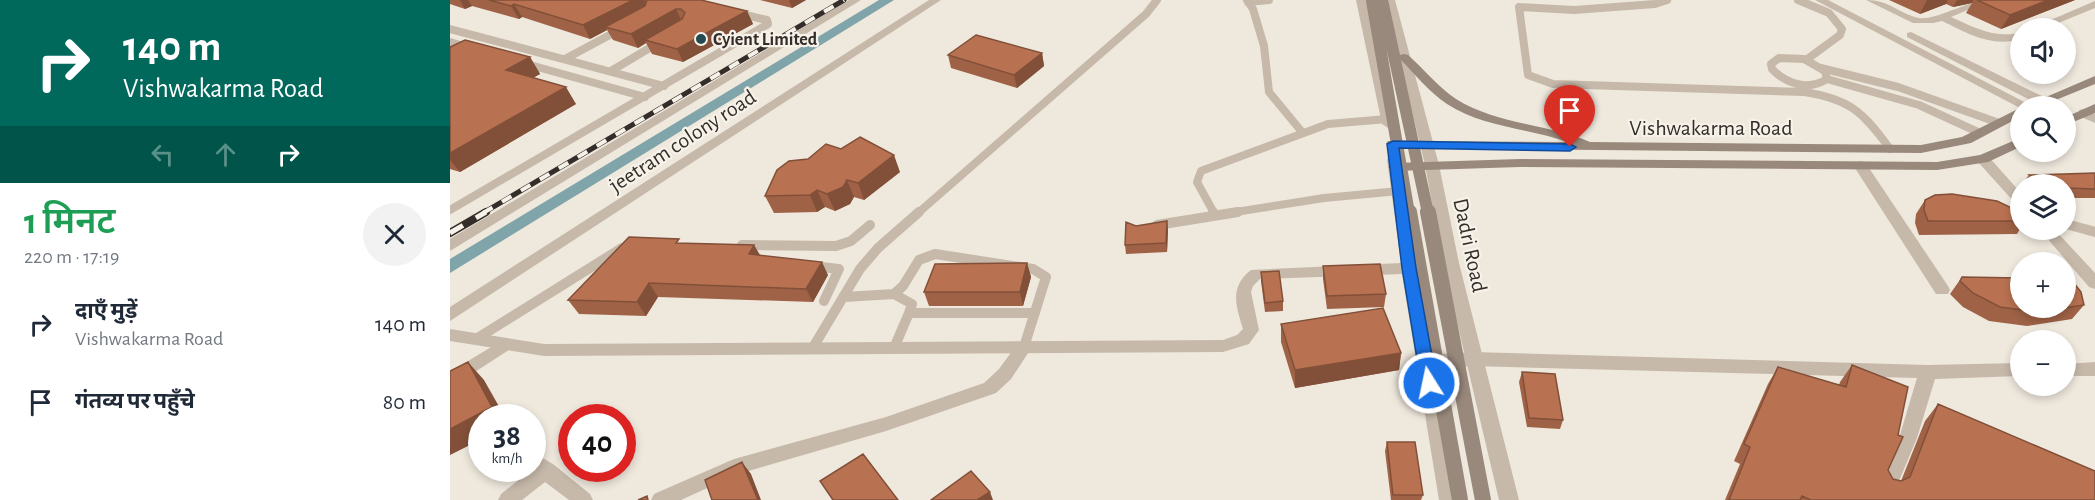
<!DOCTYPE html>
<html lang="hi">
<meta charset="utf-8">
<style>
:root{--surface:#fff;--page:#f2f2f3;--text:#1f2937;--muted:#747a83}
body{margin:0;font-family:"Alegreya Sans","Noto Sans Devanagari",sans-serif;background:var(--page);color:var(--text);height:100vh;display:flex;flex-direction:column;font-size:22px;white-space:nowrap}
*{box-sizing:border-box;margin:0}
p{font-size:20px;color:var(--muted)}
.icon{flex:none;width:33px;height:33px;fill:none;stroke:currentColor;stroke-width:2;stroke-linecap:round;stroke-linejoin:round}
.map{position:relative;flex:1;overflow:hidden}
.drawer{display:flex;flex-direction:column;background:var(--surface);width:450px}
.drawer>*{flex:none}
.top-card{background:#00695c;color:#fff;overflow:hidden}
.buttons{position:absolute;left:1560px;top:18px;display:grid;gap:12px}
.buttons a{display:grid;place-items:center;width:66px;height:66px;border-radius:50%;background:var(--surface);box-shadow:0 3px 9px #0003;font-size:30px}
.speed{position:absolute;left:18px;top:404px;display:flex;gap:12px;font-size:30px;font-weight:700;text-align:center}
.speed>*{display:grid;place-content:center;width:78px;height:78px;border-radius:50%;background:var(--surface);box-shadow:0 3px 9px #0003;line-height:1}
.speed small{font-size:15px;font-weight:400}
.speed .limit{border:9px solid #d22;background:#fff;color:#111}
.pin{position:absolute;display:grid;place-items:center;width:51px;height:51px;color:#fff;margin:-62px -26px;border-radius:50% 50% 50% 0;rotate:-45deg;box-shadow:0 0 6px #0007}
.pin .icon{rotate:45deg}
.me{position:absolute;width:66px;margin:-33px;rotate:350deg;stroke-linejoin:round;filter:drop-shadow(0 0 4px #0008)}
.turn{display:flex;align-items:center;gap:21px;height:126px;padding:0 24px;font-size:27px}
.turn .icon{width:78px;height:78px;stroke-width:2.5}
.turn b{display:block;font-size:42px;line-height:51px}
.lanes{display:flex;align-items:center;height:57px;padding:0 24px;background:#0003;justify-content:center;gap:30px;direction:ltr}
.lanes .off{opacity:.35}
.round{display:grid;place-items:center;flex:none;width:63px;height:63px;border-radius:32px;background:var(--page)}
.overview{display:flex;align-items:center;justify-content:space-between;height:102px;padding:0 24px}
h1{font-size:36px;font-weight:600;line-height:45px;color:#1e9e55}
ul{padding:0;list-style:none}
li{display:flex;align-items:center;gap:18px;height:78px;padding:0 24px}
li div{flex:1}
li b{display:block;font-size:22px}
li em{font-style:normal}
main{display:flex;flex:1;min-height:0}
.map>svg:first-child{display:block}
</style>
<main>
<section class="drawer">
<div class="top-card">
<div class="turn"><svg class="icon" aria-label="right" viewBox="0 0 24 24"><path d="M7 20v-9h11M14 6l5 5-5 5"/></svg><div><b>140 m</b>Vishwakarma Road</div></div>
<div class="lanes"><svg class="icon off" aria-label="left" viewBox="0 0 24 24"><path d="M17 20v-9H6M10 6l-5 5 5 5"/></svg><svg class="icon off" aria-label="ahead" viewBox="0 0 24 24"><path d="M12 20V5M6 11l6-6 6 6"/></svg><svg class="icon" aria-label="right" viewBox="0 0 24 24"><path d="M7 20v-9h11M14 6l5 5-5 5"/></svg></div>
</div>
<div class="overview"><div><h1>1 मिनट</h1><p>220 m · 17:19</p></div><a class="round"><svg class="icon" aria-label="close" viewBox="0 0 24 24"><path d="M6 6l12 12M18 6L6 18"/></svg></a></div>
<ul>
<li><svg class="icon" aria-label="right" viewBox="0 0 24 24"><path d="M7 20v-9h11M14 6l5 5-5 5"/></svg><div><b>दाएँ मुड़ें</b><p>Vishwakarma Road</p></div><em>140 m</em></li>
<li><svg class="icon" aria-label="arrive" viewBox="0 0 24 24"><path d="M6 21V4h12l-3 4 3 4H6"/></svg><div><b>गंतव्य पर पहुँचे</b></div><em>80 m</em></li>
</ul>
</section>
<div class="map">
<svg width="1645" height="500" viewBox="0 0 1645 500">
<rect width="100%" height="100%" fill="#efe8dd"/>
<g fill="none" stroke-linecap="round" stroke-linejoin="round">
<path fill="#7fa4a9" fill-rule="evenodd" d="M429 0H444L0 273V259Z"/>
<path stroke="#c6b9aa" stroke-width="8" d="M797 0 803 9 814 46 819 92 852 132
M1217 0 1205 4 1124 10 1069 7 1078 75 1103 84 1354 92C1400 99 1413 112 1440 149
M1348 0 1379 13 1392 29 1390 35 1356 60
M798 2 819 0
M0 29 214 86
M0 42 17 47
M1329 58 1354 59 1375 71 1377 79C1359 91 1336 84 1322 69L1321 64Z
M115 59 169 30
M73 63 195 97
M1371 68 1448 87 1549 123
M161 71 208 43
M1377 79 1469 105 1530 133
M0 210 318 24 317 20 287 13
M468 213 696 14 707 0
M764 213 747 182 751 171 878 124 937 119
M779 213 874 198 949 191"/>
<path stroke="#c6b9aa" stroke-width="10" d="M763 212 765 215
M1616 224 1645 232
M707 225 788 212
M292 245 386 246 401 241 420 225
M362 266 389 269 374 301
M444 294 462 304 459 313H585
M394 297 444 294 453 286 469 260 485 254 583 269 596 277 574 347
M26 339 172 248
M444 348 459 313
M362 349 410 269 428 248 469 212"/>
<path fill="#c6b9aa" fill-rule="evenodd" d="M1416 0C1440 0 1449 14 1469 18 1486 21 1517 0 1541 0L1501 17C1525 28 1544 38 1570 33V39C1542 48 1517 33 1492 21L1483 23H1463Z
M1645 1V8L1596 28H1582Z
M1633 109 1645 114V123L1629 116V110Z
M1533 155 1538 156 1570 192V204L1565 203 1528 162 1526 159Z
M1410 161 1415 162 1498 286 1500 290 1498 294H1486L1403 165Z
M1590 230H1605L1645 273V289L1639 287Z
M56 338 62 340 64 344 62 348 0 388V372Z
M574 341 580 343 582 347 561 379 546 393 436 431 288 474 231 500H201L204 494 284 459 436 417 534 383 549 369 568 343Z
M1023 352 1478 365 1570 363V376L1485 379 1467 438 1444 493 1437 495 1430 493 1427 487 1449 438 1467 378 1023 366 975 369 969 367 967 362 969 357 975 355Z
M1645 362V376H1616V364Z
M82 452 103 464 140 494 143 500H119L95 482 72 500H48L51 494 81 470 78 468H82Z"/>
<path fill="#c6b9aa" fill-rule="evenodd" d="M399 0H411L0 251V239Z
M479 0H491L0 321V307Z
M906 0H916L944 124 943 127 938 128 932 124Z
M935 0H945L989 165 1009 263 1069 500H1049L993 263 975 165Z
M1365 0H1378L1582 106 1570 108Z
M1461 32 1596 98 1598 101 1596 104H1588L1457 37V33Z
M944 155 951 159 967 268 1009 500H989L952 274 810 279 803 286 801 292 809 330 799 344 773 352 94 356 0 341V329L94 344 773 340 787 335 793 329C786 306 779 287 801 270L951 263 937 159Z"/>
<path fill="#99897c" fill-rule="evenodd" d="M954 54 958 55C974 69 988 87 1006 99 1046 124 1097 124 1140 142L1471 145 1512 137 1570 108V117L1521 143 1471 153 943 148 936 144 938 141 1117 142C1078 128 1032 127 997 104 979 92 965 74 950 59V55Z
M1645 76V84L1591 106H1575Z
M1645 104V113L1616 125V117Z
M1570 138V147L1538 162 1487 170 1070 167 945 171 938 167 945 163 1070 159 1487 162 1530 155Z"/>
<g stroke="#342d29" stroke-width="5">
<path id="rail-far1" d="M33 213 394 0"/>
</g>
<g stroke="#342d29" stroke-width="8">
<path id="rail" d="M0 233 36 212"/>
</g>
<use href="#rail-far1" stroke="#f7f2e9" stroke-width="4" stroke-dasharray="11" stroke-linecap="butt"/>
<use href="#rail" stroke="#f7f2e9" stroke-width="5" stroke-dasharray="15" stroke-linecap="butt"/>
<path stroke="#99897c" stroke-width="12" d="M932 0 978 213
M922 1 959 213"/>
<path stroke="#99897c" stroke-width="16" d="M959 212 1010 500
M978 212 1033 500"/>
</g>
<path fill="#9f6246" d="M0 0H251L297 11 303 24 233 62 202 54 196 43 188 48 163 40 157 30 140 39 72 17 69 19 22 6 15 9 0 4Z
M310 0H356L342 8Z
M1439 0H1625L1551 29 1516 13 1522 3 1503 7 1496 4 1470 14Z
M0 47 80 57 90 74 83 78 126 104 10 172 0 169Z
M592 53 594 66 567 88 501 68 498 55Z
M327 170 450 172 414 200 404 197 400 204 385 211 375 207 367 212 324 213 315 196Z
M1645 173V198H1616V184H1572L1579 175Z
M1475 200 1570 215V229L1567 234 1469 235 1465 223 1466 214Z
M717 221 718 230 717 252 676 254 675 245Z
M231 243 304 245 310 255 378 275 363 302 208 297 196 316 129 314 118 300Z
M577 263 581 277 573 306H479L474 292Z
M873 266 936 294 934 307 877 309 873 279Z
M811 272 833 301V311L815 312 811 281Z
M1512 277 1634 305 1622 319 1577 326 1539 321 1513 307 1500 294Z
M831 324 951 353 949 370 845 388 831 342Z
M1402 365 1438 470 1443 479 1451 481 1475 421 1488 404 1645 500H1275L1290 464 1284 461 1318 384 1328 367 1389 385 1390 382Z
M1072 372 1113 420 1110 429 1077 427 1069 382Z
M937 442 973 495 971 500H941L935 451Z"/>
<path fill="#825039" d="M10 0H18L22 6 15 9Z
M183 0H195L199 8 155 27 157 30 140 39 133 25Z
M339 0H356L342 8Z
M1477 0H1498L1496 4 1470 14Z
M1507 0H1523L1522 3 1503 7Z
M1598 0H1625L1551 29 1560 15Z
M64 4 72 17 69 19 61 6Z
M226 9 232 22 195 40 196 43 188 48 181 34Z
M297 11 303 24 233 62 227 49Z
M592 53 594 66 567 88 564 75Z
M80 57 90 74 67 86 56 70Z
M116 87 126 104 10 172 0 160V153Z
M444 155 450 172 414 200 408 183Z
M397 180 404 197 400 204 385 211 377 194Z
M367 190 375 207 367 212 360 195Z
M717 221 718 230 717 252 716 243Z
M304 245 312 259 299 254Z
M372 262 378 275 363 302 356 289Z
M577 263 581 277 573 306 570 292Z
M199 283 208 297 196 316 187 302Z
M951 353 949 370 845 388V370Z
M18 362 34 380 55 417H32V439L0 455V429Z
M292 462 301 474 311 500H308Z
M540 492 543 500H527Z"/>
<path fill="#b97251" stroke="#825039" stroke-width="1.5" d="M39 0H183L133 25 64 4 61 6Z
M197 0H251L297 11 227 49 195 40 232 19 235 13 231 9H226L181 34 155 27 195 6Z
M1527 0H1598L1560 15Z
M526 35 592 53 564 75 498 55Z
M15 40 80 57 56 70 116 87 0 153V47Z
M410 137 444 155 408 183 397 180 393 187 377 194 367 190 360 195 315 196 327 170 339 161 358 159 376 144 391 149Z
M1645 173V189L1616 188V184H1589L1579 175Z
M1502 194 1547 201 1564 209 1570 215V221H1478L1474 210 1475 200 1485 195Z
M717 221 716 243 675 245 676 222 686 226Z
M179 237 229 239 226 243 304 245 299 254 372 262 356 289 199 283 187 302 118 300Z
M577 263 570 292H474L485 264Z
M930 264 936 294 877 296 873 266Z
M829 271 833 301 815 303 811 272Z
M1512 277 1570 278V308H1616V278H1620L1631 292 1634 305 1588 312 1550 307 1523 293 1510 281Z
M933 308 951 353 845 370 831 324Z
M18 362 42 407 0 429V371Z
M1402 365 1458 387 1448 435 1453 437 1438 470 1443 479 1451 481 1460 477 1488 404 1645 471V500H1361L1352 496 1350 500H1279L1300 447 1294 444 1328 367 1396 387Z
M1072 372 1105 374 1113 420 1079 418Z
M937 442H965L973 495H943Z
M413 454 448 500H383L370 481Z
M292 462 308 500H262L255 480Z
M521 471 540 492 527 500H481Z
M197 496 198 500H188Z"/>
<path fill="#1a73e8" stroke="#114b97" stroke-width="1.5" d="M943 141 1120 144 1126 147 1120 151 949 148 966 268 987 383 979 390 971 383 952 268 937 144Z"/>
<circle fill="#234b51" stroke="#f7f2e9" stroke-width="2" cx="251" cy="39" r="6"/>
<g text-anchor="middle" stroke-width="4.5" stroke-linejoin="round" paint-order="stroke">
<g font-size="18" font-weight="bold" fill="#342d29" stroke="#f7f2e9" text-anchor="start">
<text x="263" y="45">Cyient Limited</text>
</g>
<g font-size="22" fill="#342d29" stroke="#f7f2e9">
<text x="1261" y="135">Vishwakarma Road</text>
<text transform="translate(232 140) rotate(-33)" y="8">jeetram colony road</text>
<text transform="translate(1021 245) rotate(78)" y="8">Dadri Road</text>
</g>
</g>
</svg>
<div class="buttons">
<a><svg class="icon" aria-label="sound" viewBox="0 0 24 24"><path d="M4 9h4l5-4v14l-5-4H4zM17 9q2 3 0 6"/></svg></a>
<a><svg class="icon" aria-label="search" viewBox="0 0 24 24"><circle cx="10" cy="10" r="6"/><path d="M15 15l6 6"/></svg></a>
<a><svg class="icon" aria-label="layers" viewBox="0 0 24 24"><path d="M12 4l9 5-9 5-9-5zM3 14l9 5 9-5"/></svg></a>
<a>+</a>
<a>−</a>
</div>
<div class="speed"><div>38<small>km/h</small></div><div class="limit">40</div></div>
<div class="pin" style="left:1120px;top:147px;background:#d93025"><svg class="icon" aria-label="arrive" viewBox="0 0 24 24"><path d="M6 21V4h12l-3 4 3 4H6"/></svg></div>
<svg class="me" style="left:979px;top:383px" viewBox="-20 -20 40 40"><circle r="17" fill="#1a73e8" stroke="#fff" stroke-width="3"/><path d="M0-11L8 9 0 5-8 9z" fill="#fff"/></svg>
</div>
</main>
